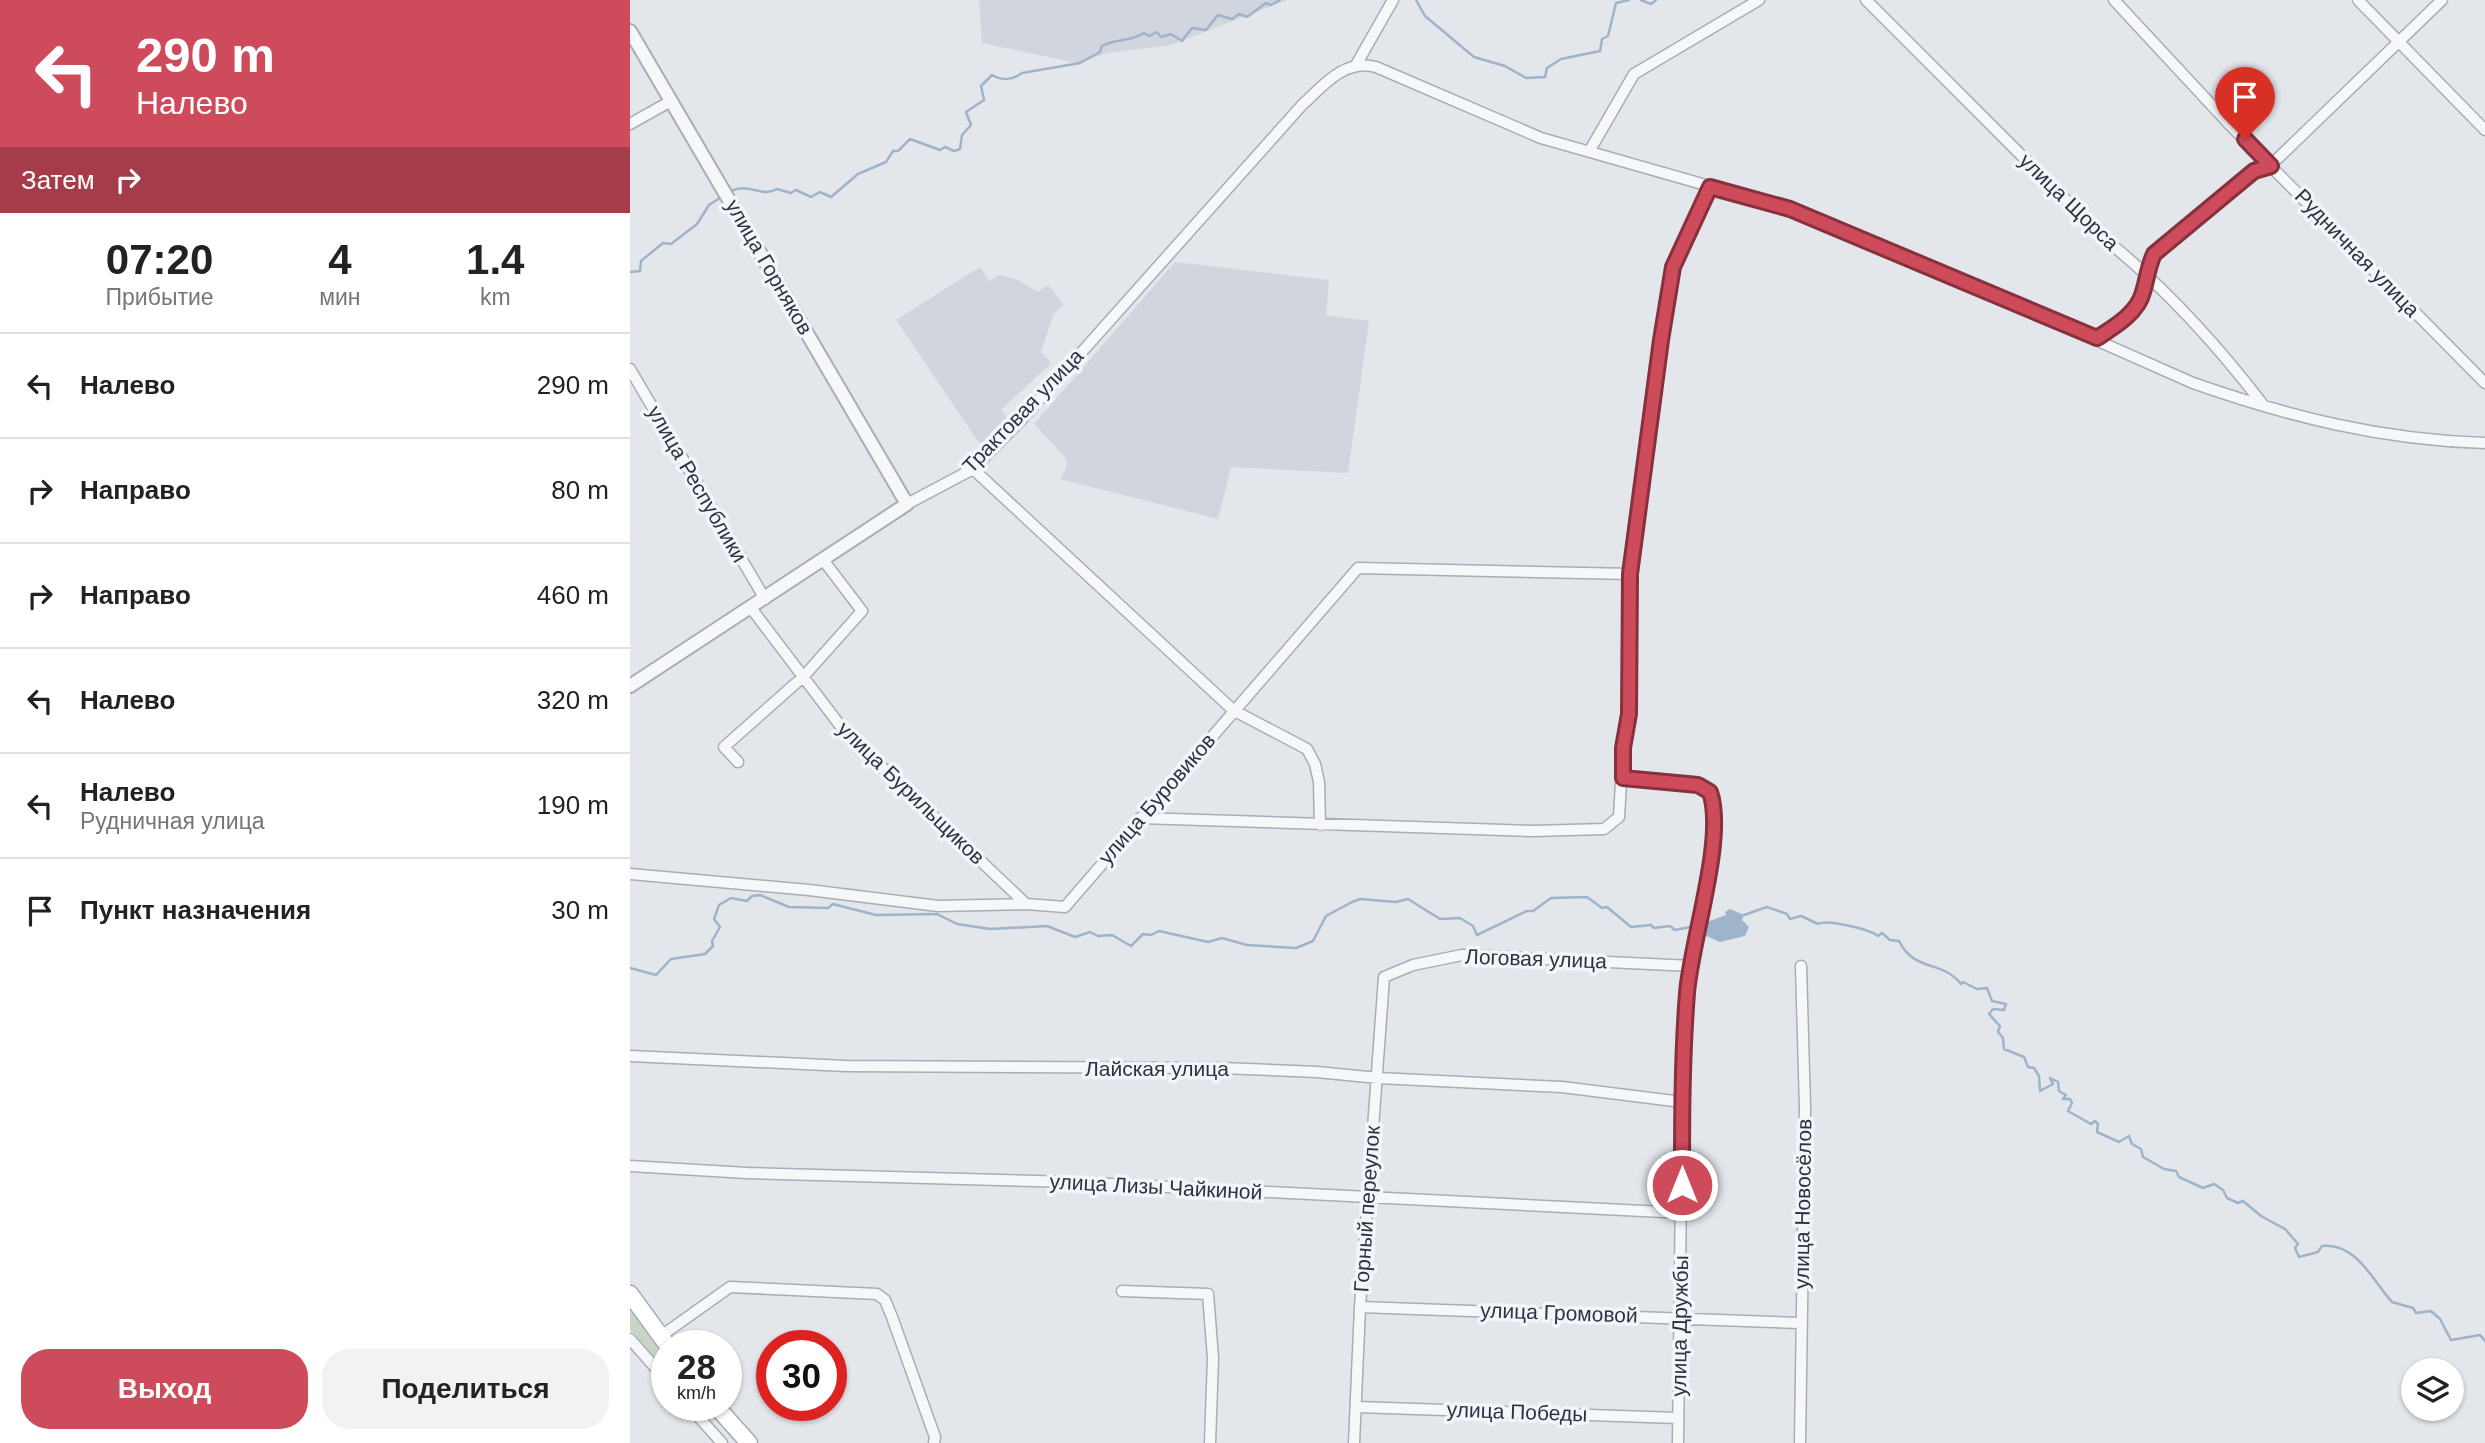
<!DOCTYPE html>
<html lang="ru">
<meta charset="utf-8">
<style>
:root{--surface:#fff;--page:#f2f2f2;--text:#222;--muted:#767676;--line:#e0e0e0;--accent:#ce4b5c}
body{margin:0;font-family:Helvetica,sans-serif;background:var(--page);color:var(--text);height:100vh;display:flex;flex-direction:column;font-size:26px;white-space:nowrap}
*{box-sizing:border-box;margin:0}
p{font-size:23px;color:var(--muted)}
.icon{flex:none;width:38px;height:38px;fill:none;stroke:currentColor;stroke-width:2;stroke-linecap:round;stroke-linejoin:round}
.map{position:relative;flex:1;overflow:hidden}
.details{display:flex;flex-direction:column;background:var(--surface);width:630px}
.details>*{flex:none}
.banner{background:#ce4b5c;color:#fff;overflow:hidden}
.fabs{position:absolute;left:1771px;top:1358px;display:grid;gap:14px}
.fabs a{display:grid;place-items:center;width:63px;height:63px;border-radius:50%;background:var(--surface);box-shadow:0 2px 5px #0004;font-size:35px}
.speed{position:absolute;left:21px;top:1330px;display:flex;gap:14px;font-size:35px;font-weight:700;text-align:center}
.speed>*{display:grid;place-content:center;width:91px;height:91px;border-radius:50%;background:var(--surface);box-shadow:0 2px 5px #0004;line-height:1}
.speed small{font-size:18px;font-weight:400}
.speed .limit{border:10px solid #d22;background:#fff;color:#111}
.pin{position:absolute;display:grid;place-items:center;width:60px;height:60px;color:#fff;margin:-72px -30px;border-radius:50% 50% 50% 0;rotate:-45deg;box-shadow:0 0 7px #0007}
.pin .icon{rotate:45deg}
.me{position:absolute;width:77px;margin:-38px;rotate:0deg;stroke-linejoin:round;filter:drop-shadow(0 0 5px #0008)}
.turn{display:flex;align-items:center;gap:24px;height:147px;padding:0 21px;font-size:32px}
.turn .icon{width:91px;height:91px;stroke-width:2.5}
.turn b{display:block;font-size:49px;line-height:60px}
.then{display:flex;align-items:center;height:66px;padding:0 21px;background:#0003;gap:14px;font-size:26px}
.eta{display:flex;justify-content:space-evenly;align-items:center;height:119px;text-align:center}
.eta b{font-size:42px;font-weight:600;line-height:49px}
.cta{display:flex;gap:14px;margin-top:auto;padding:14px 21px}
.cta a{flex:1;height:80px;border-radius:28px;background:var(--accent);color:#fff;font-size:28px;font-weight:600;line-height:80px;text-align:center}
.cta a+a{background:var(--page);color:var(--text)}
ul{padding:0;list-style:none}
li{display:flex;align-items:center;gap:21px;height:105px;padding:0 21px;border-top:2px solid var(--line)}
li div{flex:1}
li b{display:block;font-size:26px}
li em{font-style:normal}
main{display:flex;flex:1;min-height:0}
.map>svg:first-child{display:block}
</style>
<main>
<section class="details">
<div class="banner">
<div class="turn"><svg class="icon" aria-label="left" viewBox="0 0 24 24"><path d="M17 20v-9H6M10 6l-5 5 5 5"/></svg><div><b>290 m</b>Налево</div></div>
<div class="then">Затем<svg class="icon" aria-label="right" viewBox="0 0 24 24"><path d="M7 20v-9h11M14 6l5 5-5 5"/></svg></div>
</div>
<div class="eta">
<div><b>07:20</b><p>Прибытие</p></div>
<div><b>4</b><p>мин</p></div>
<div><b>1.4</b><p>km</p></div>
</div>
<ul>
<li><svg class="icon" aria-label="left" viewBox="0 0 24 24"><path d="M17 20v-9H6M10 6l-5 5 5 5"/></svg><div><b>Налево</b></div><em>290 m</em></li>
<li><svg class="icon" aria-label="right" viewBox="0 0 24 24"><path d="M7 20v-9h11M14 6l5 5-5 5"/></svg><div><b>Направо</b></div><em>80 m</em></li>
<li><svg class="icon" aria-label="right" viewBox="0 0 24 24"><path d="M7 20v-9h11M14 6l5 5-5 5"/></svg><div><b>Направо</b></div><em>460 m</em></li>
<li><svg class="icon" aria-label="left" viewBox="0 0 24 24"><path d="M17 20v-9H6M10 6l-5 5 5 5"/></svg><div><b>Налево</b></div><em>320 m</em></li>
<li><svg class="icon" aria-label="left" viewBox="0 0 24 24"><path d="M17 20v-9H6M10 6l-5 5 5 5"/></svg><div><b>Налево</b><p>Рудничная улица</p></div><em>190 m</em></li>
<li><svg class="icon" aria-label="arrive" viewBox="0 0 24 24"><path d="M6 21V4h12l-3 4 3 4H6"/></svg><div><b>Пункт назначения</b></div><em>30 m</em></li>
</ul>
<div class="cta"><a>Выход</a><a>Поделиться</a></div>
</section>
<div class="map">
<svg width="1855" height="1443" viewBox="0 0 1855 1443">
<rect width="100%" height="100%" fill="#e3e6eb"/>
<path fill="#d1d5dd" d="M349 0H657L541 45 478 53 447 63 352 43Z
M545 262 699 280 696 315 739 321 718 473 601 467 588 519 430 479 437 467 436 458 404 424Z
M350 267 359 281 369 275 386 279 408 292 418 285 434 305 424 313 411 352 421 363 371 410 381 422 356 448 345 437 266 320Z"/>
<path fill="#c8d5c5" d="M0 1307 37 1356V1372L0 1329Z"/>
<path fill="#9fb3cb" d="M1100 909 1114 915 1112 920 1119 927 1115 936 1090 942 1072 934 1074 923 1096 915 1095 912Z"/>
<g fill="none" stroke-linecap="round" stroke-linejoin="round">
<path stroke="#9fb3cb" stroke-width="2.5" d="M786 0 795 16 844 57 875 66 896 78 915 77 917 68 931 59 970 51 972 39 978 36 986 3 999 0
M1011 0 1021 4 1026 0
M98 193C118 180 131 199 147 189L161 193 166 190 181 197 190 192 201 197 228 174 256 162 263 151H268L280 139 310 150 315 147 324 151 330 149 332 135 341 125 336 112 354 100 351 86 362 75C372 81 383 80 392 73L450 63 470 52 472 46C486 38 497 43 514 33L519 36 527 32 531 37 541 34 552 41 562 28 576 30 588 15 602 19 609 14 617 17 636 3 641 5 650 0
M0 272 10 271 11 261 33 243 41 244 67 224 79 205 93 196
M1114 915 1137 907 1157 914 1160 919 1171 916 1188 924C1197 919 1239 929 1248 936L1252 933 1260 940 1269 941C1285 973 1311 959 1331 984L1333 982 1347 989 1357 988 1362 1001 1376 1004 1374 1010 1363 1009 1359 1014 1370 1026 1368 1032 1373 1038 1374 1049 1394 1057 1398 1067 1404 1068 1409 1076 1410 1091 1423 1084 1420 1078 1428 1082 1429 1091 1436 1095 1433 1099H1440L1442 1103 1438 1111 1461 1124 1465 1121 1468 1124 1467 1132 1489 1142 1499 1136 1502 1144 1511 1149 1513 1157 1534 1169 1546 1171 1549 1177 1573 1188 1584 1184 1593 1190 1597 1198 1608 1203 1613 1201 1631 1216 1655 1229 1668 1244 1665 1248 1669 1257 1688 1252 1692 1246C1726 1242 1743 1281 1762 1302L1783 1308 1786 1313 1801 1311 1810 1319 1821 1340 1850 1335 1855 1341
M0 968 26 975 41 959 75 954 83 946 82 941 90 927 84 919 89 905 101 898 117 901 122 896 130 895 159 907 198 908 203 904 246 915 307 914 327 924 360 929 417 926 445 937 460 932 468 936 482 935 501 946 513 934 521 935 529 931 578 942 592 938 617 945 666 948 683 941 696 916 722 902 730 899 766 902 778 899 810 919 830 918 843 926 847 935 897 911H903L921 898 957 897 972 908 977 907 1001 927 1021 925 1024 928 1040 926 1045 930 1060 927"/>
<g stroke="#a8adb6" stroke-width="13">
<path id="minor" d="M1236 0 1476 240C1536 288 1588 346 1634 406
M1484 0 1601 126 1855 383
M1728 0 1855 130
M726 65 763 0
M0 124 41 101
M960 150 1004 74 1129 0
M1467 338C1484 327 1508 313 1513 292 1517 278 1518 267 1523 254L1624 171 1641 165 1812 0
M0 369 135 599
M343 469 603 710 677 749 685 764 689 782 690 825
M277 504 343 469 393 418 672 105C694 85 714 59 746 67L911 138 1160 209 1276 256 1563 383C1660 417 1752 440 1855 443
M121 608 215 732 396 904
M108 762 94 747 174 676 232 611 194 561
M993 778 1068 785 1080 791C1094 834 1064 941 1057 989 1052 1026 1059 1065 1052 1102L1048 1443
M510 818 903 831 974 829 989 817 993 748 999 714 1000 574 1031 340 1043 267 1080 187
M0 874 179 890 308 906 396 904 435 907 728 568 1000 574
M0 1056 216 1066 592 1068 687 1072 748 1078 932 1087 1052 1102
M0 1166 117 1173 441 1182 1053 1213
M492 1291 578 1294 583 1358 580 1443
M730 1307 1170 1323
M31 1336 100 1287 247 1294 255 1300 262 1317 305 1437 304 1443
M0 1339 37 1381
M58 1405 92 1443
M727 1407 1048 1418
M724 1443 730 1307 754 977 783 965 832 955 1062 966
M1170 1443 1175 1108 1171 966"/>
</g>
<g stroke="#a8adb6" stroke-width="16">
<path id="tertiary" d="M0 31 277 504 0 686"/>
</g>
<g stroke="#a3aab7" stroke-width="19">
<path id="primary" d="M0 1294 38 1346
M85 1405 119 1443"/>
</g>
<use href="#minor" stroke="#f6f7f9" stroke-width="10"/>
<use href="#tertiary" stroke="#f6f7f9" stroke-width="12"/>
<use href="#primary" stroke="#fff" stroke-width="16"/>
</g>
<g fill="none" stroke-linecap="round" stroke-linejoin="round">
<g stroke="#86313c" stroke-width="18">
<path id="route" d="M1052 1185C1052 1121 1052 1057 1057 993 1061 941 1096 838 1080 792L1068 785 993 778V748L999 714 1000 574 1031 340 1043 267 1080 187 1160 209 1467 338C1484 327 1508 313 1513 292 1517 279 1518 267 1524 254L1624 171 1641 166 1615 139"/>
</g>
<use href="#route" stroke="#ce4b5c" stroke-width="12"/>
</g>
<g text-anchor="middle" stroke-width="7" stroke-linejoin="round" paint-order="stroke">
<g font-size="21" fill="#2b3344" stroke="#f3f5f8">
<text transform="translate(1439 202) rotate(44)" y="7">улица Щорса</text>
<text transform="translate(1727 253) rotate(46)" y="7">Рудничная улица</text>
<text transform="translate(139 267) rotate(60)" y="7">улица Горняков</text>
<text transform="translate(393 411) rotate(-46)" y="7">Трактовая улица</text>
<text transform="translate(67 484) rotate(60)" y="7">улица Республики</text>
<text transform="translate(281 793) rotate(44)" y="7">улица Бурильщиков</text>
<text transform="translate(527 799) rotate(-49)" y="7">улица Буровиков</text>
<text transform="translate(906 959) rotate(2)" y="7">Логовая улица</text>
<text x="527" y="1076">Лайская улица</text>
<text transform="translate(526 1187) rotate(3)" y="7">улица Лизы Чайкиной</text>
<text transform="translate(1173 1204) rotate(-89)" y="7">улица Новосёлов</text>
<text transform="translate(737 1209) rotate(-86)" y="7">Горный переулок</text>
<text transform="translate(929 1313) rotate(2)" y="7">улица Громовой</text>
<text transform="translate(1050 1326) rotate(-89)" y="7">улица Дружбы</text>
<text transform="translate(887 1412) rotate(2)" y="7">улица Победы</text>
</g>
</g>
</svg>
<div class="fabs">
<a><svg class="icon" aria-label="layers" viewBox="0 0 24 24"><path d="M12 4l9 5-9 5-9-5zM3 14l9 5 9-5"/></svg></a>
</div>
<div class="speed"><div>28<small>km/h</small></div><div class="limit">30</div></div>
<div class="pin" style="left:1615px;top:139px;background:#d93025"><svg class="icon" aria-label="arrive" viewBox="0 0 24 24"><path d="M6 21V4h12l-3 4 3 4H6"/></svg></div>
<svg class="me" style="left:1052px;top:1185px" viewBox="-20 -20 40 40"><circle r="17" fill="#ce4b5c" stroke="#fff" stroke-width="3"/><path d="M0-11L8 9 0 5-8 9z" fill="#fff"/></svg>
</div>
</main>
